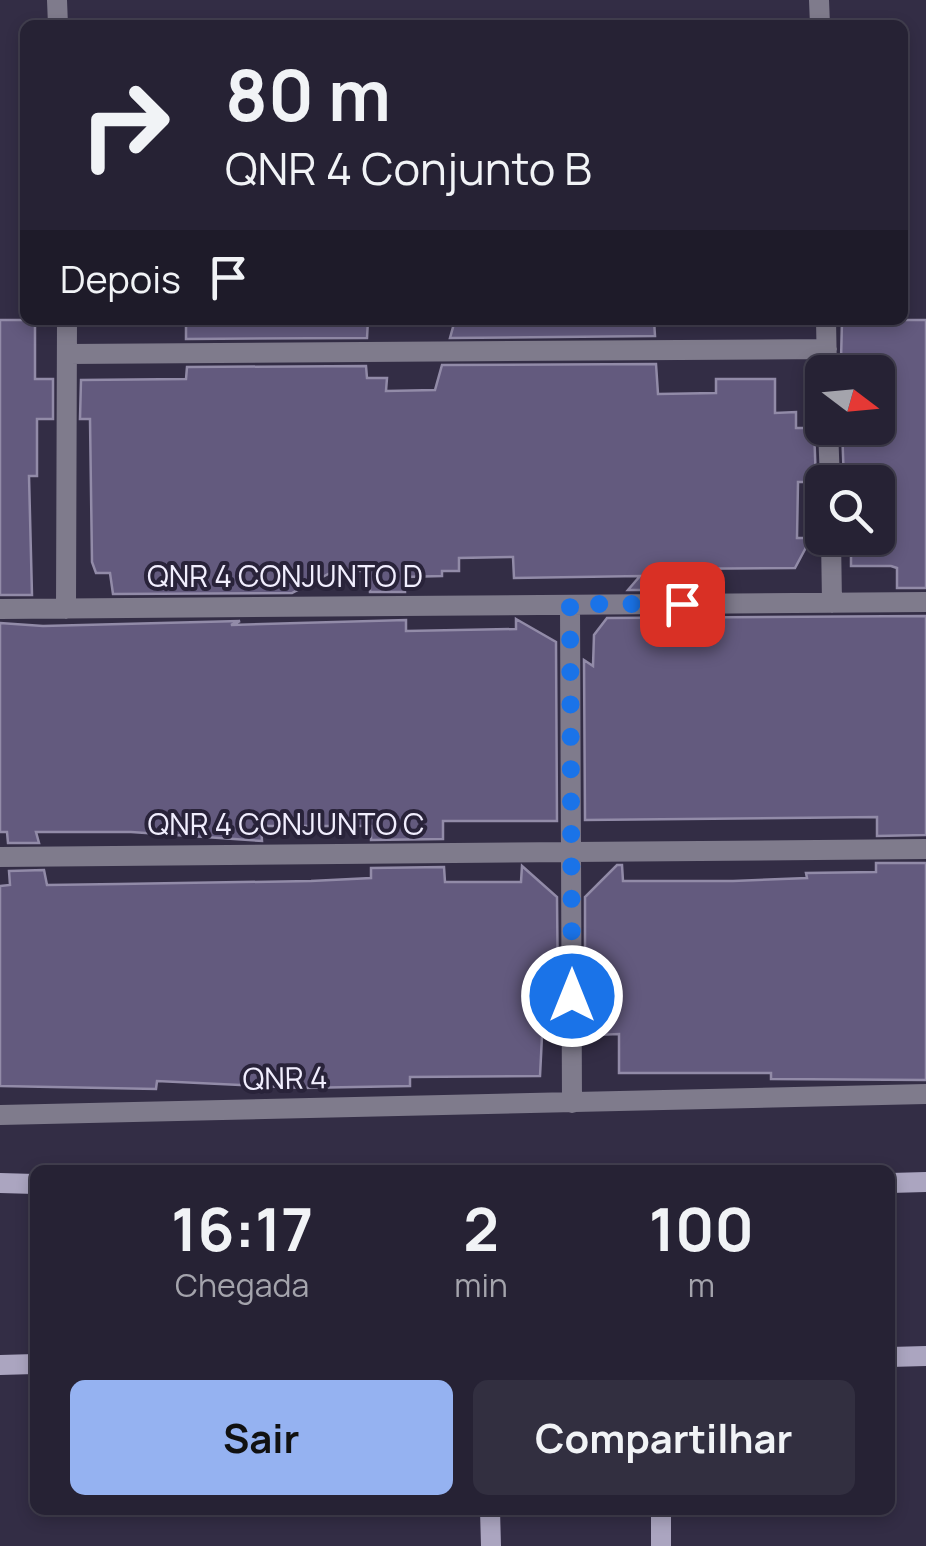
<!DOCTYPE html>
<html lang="pt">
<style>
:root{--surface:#262234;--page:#322f40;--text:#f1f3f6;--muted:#a4a4ac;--line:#423f4f;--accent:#95b2f1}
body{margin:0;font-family:Manrope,sans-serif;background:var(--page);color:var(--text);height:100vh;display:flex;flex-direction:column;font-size:38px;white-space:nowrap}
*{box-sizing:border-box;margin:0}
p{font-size:32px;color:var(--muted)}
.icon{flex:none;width:55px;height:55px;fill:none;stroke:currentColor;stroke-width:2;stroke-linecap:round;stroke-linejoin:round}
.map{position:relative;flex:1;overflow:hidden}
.details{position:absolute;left:30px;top:1165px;width:865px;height:350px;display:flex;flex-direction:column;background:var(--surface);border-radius:15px;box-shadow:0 5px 15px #0003,0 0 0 2px var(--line)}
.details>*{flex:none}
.guide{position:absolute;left:20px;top:20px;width:888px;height:305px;border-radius:15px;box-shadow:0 5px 15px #0003,0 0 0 2px var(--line);background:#262234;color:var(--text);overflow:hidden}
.needle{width:65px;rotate:106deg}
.tools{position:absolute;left:805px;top:355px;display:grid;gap:20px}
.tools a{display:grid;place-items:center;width:90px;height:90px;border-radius:15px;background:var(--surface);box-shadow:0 5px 15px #0003,0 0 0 2px var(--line);font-size:50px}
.pin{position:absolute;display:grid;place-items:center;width:85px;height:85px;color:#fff;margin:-42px;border-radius:20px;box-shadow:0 5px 15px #0006}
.me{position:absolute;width:110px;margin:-55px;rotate:0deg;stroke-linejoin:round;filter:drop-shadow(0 0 8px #0008)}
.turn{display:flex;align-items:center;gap:35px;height:210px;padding:0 40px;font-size:45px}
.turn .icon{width:130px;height:130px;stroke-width:2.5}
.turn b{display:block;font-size:70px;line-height:85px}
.then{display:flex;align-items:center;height:95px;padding:0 40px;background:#0003;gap:20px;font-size:38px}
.eta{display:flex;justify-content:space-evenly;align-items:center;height:170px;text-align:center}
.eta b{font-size:60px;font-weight:700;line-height:70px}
.cta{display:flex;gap:20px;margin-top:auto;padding:20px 40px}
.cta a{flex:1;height:115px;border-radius:15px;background:var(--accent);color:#111;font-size:40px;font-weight:700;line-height:115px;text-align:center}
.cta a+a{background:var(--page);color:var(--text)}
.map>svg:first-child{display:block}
</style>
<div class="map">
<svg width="926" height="1546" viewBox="0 0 926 1546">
<rect width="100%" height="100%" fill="#332d45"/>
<path fill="#635a7e" stroke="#928ba8" stroke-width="2.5" d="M0 320H35V379H53V419H37V476H29L32 595H0Z
M186 320H368L367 338 186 339Z
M455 320H654L655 336 450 338Z
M842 320H926V588H897V568L891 566H851V538H878V482H844L842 428H878V372H848V360H841Z
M656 364 658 394 716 393V379H775V413L796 412V428H814L816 482H798L797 538H811L795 568 661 569 659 590H628L640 576 514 578 513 557 459 558V571H442V576L404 577 405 592H370V571H334L292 593 113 594 110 573H96L92 562 90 419H80L81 380 186 379 187 367 366 366 367 378H387L386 391 435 390 442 365Z
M926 616V835L877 836V817L585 820 584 660 593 666 594 635 607 618Z
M516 619 556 642 557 821H443V839L371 840V826H261L262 841 131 832H36L39 843H8L7 832H0V623L43 626 240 621 231 625 406 620V631L516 629Z
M876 863H926V1080L771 1079V1073H619V1034L596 1035V1011L585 1008V897L617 865H622L623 881H733L807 878 806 873 876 872Z
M522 866 557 897 558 1000 544 996 540 1076 410 1077V1086L301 1088 157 1081 156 1089 0 1086V886L10 885 9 871 44 870 47 885 119 884 311 881 371 878V868L444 867 445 882H521Z"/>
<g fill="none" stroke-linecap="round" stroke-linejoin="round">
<path stroke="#7f7b8c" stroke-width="20" d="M57 0 58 25
M819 0 820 25
M826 320 827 372
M68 354 827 349
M828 428 830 482
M831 538 832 603
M570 605 572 1103
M0 609 926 602
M66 609 67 320
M0 857 926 849
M0 1115 926 1094"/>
<path stroke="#aba5c0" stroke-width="20" d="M0 1183 35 1184
M890 1183 926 1182
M890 1357 926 1356
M0 1365 35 1364
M490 1510 491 1546
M661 1510V1546"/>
</g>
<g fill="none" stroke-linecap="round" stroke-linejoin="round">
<path stroke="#1a73e8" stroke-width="18" stroke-dasharray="0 32.4" d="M572 996 570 604H682"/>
</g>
<g text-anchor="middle" stroke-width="8" stroke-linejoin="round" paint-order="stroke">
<g font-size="30" fill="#f1eefe" stroke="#29233a">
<text x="285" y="587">QNR 4 CONJUNTO D</text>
<text x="286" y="835">QNR 4 CONJUNTO C</text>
<text transform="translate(285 1079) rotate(-1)" y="10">QNR 4</text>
</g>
</g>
</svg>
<div class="tools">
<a><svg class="needle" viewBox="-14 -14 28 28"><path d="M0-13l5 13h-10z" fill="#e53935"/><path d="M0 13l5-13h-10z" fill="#a4a4ac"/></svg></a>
<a><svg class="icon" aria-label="search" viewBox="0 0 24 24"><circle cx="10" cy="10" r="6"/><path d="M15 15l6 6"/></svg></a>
</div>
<div class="pin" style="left:682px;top:604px;background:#d93025"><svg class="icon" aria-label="arrive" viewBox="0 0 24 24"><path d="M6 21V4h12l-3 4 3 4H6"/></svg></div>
<svg class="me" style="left:572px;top:996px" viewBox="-20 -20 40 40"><circle r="17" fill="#1a73e8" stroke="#fff" stroke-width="3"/><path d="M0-11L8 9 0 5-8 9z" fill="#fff"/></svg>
<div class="guide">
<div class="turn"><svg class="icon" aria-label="right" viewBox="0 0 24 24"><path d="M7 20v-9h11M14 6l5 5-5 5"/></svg><div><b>80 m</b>QNR 4 Conjunto B</div></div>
<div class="then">Depois<svg class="icon" aria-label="arrive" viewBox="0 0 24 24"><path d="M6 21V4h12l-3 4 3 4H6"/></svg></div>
</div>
<section class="details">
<div class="eta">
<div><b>16:17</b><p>Chegada</p></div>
<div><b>2</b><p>min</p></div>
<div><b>100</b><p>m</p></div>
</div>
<div class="cta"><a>Sair</a><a>Compartilhar</a></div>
</section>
</div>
